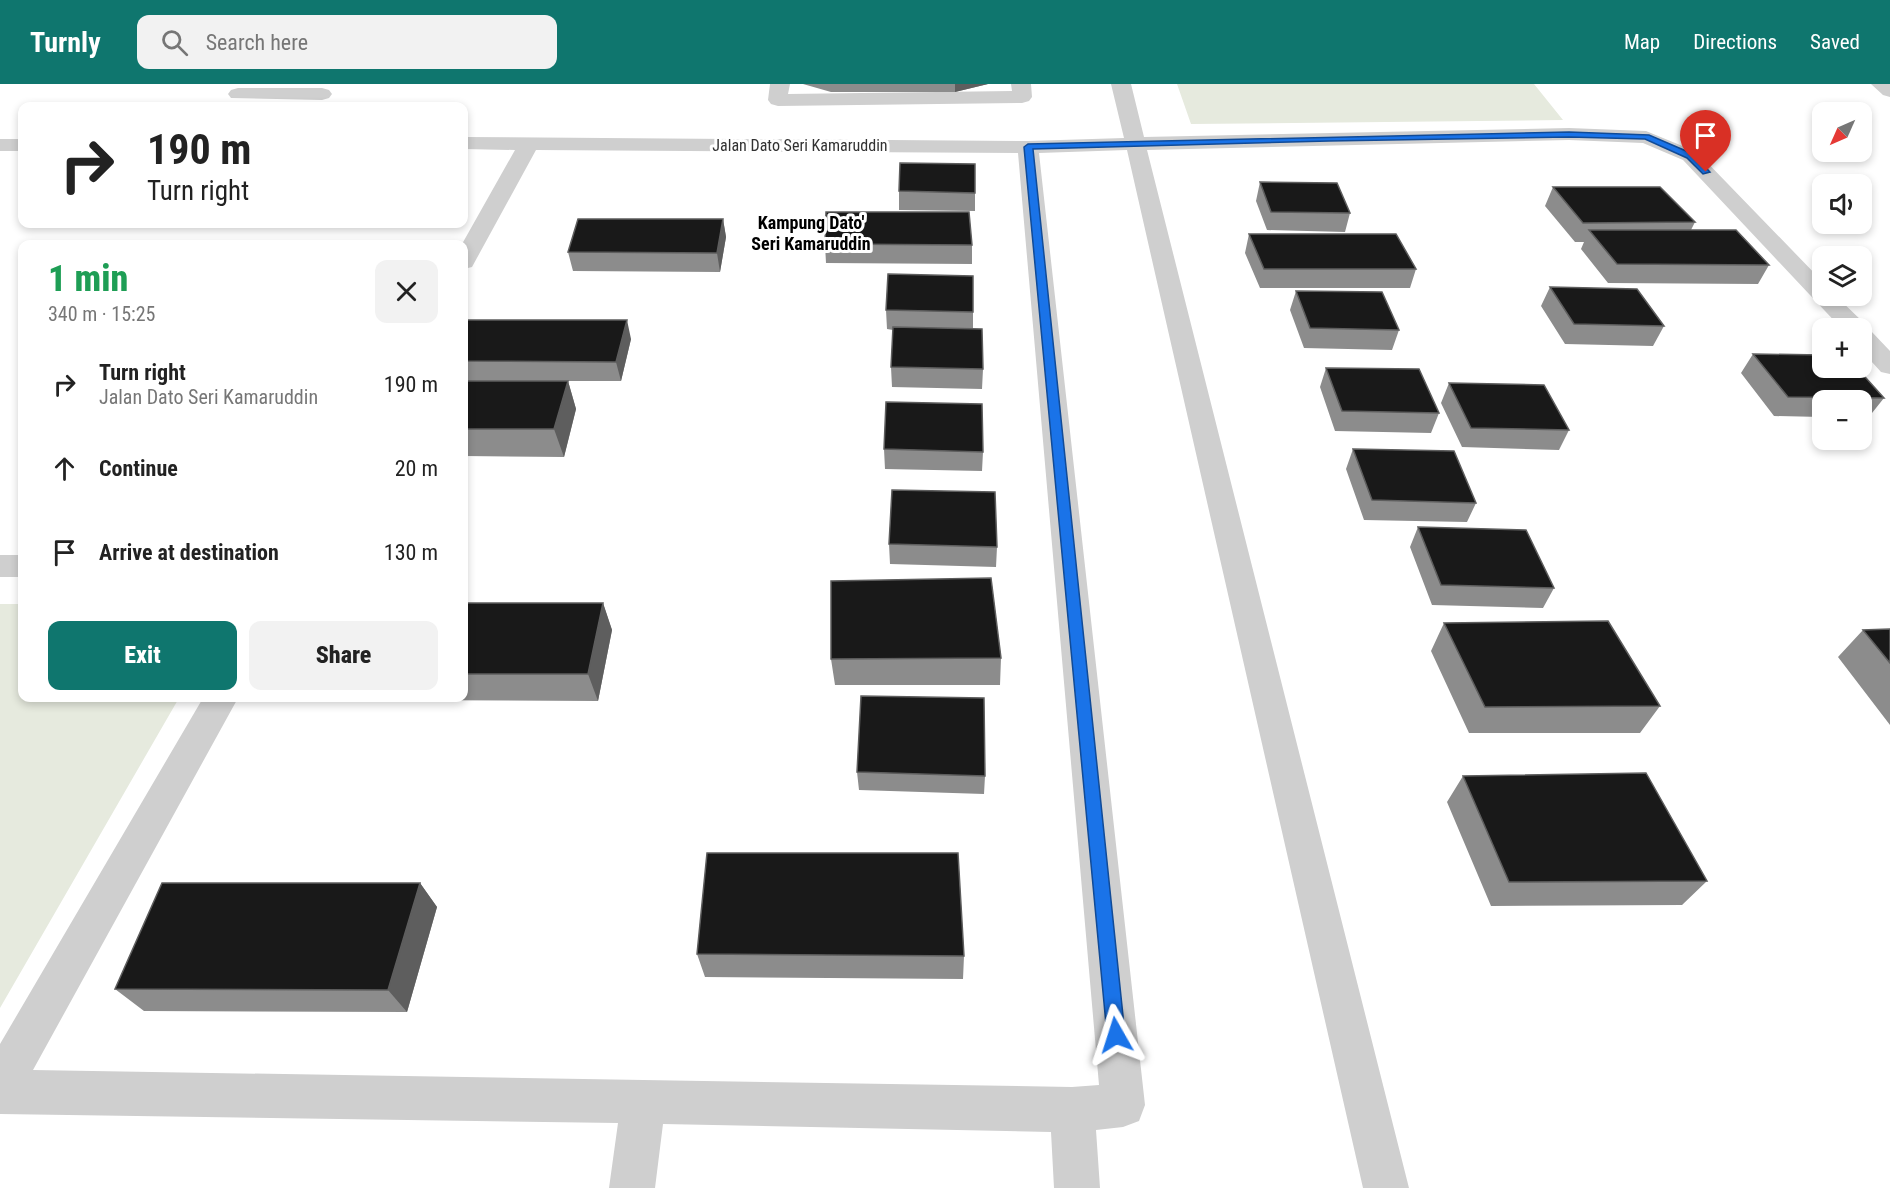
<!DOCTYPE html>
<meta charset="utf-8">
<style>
:root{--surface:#fff;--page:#f2f2f2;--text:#222;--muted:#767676;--accent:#0f766e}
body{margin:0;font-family:"Roboto Condensed",sans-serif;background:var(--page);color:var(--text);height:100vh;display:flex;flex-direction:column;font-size:22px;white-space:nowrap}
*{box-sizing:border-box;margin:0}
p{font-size:20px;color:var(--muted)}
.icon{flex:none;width:33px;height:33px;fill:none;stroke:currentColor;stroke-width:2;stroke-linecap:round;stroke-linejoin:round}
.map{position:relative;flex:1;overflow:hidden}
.panel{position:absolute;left:18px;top:156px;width:450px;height:462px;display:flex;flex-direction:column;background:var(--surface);border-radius:12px;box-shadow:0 3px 9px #0003}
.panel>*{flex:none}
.top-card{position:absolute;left:18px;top:18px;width:450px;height:126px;border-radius:12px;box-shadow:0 3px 9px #0003;background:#fff;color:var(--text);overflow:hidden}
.needle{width:39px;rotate:225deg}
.controls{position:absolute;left:1812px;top:18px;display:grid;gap:12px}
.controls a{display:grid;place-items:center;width:60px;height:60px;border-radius:12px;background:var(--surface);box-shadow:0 3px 9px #0003;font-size:30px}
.pin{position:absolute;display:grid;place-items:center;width:51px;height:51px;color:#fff;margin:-62px -26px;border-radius:50% 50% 50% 0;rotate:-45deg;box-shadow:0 0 6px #0007}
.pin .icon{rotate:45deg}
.me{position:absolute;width:66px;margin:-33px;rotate:354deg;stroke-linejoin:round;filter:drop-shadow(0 0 4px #0008)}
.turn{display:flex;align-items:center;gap:21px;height:126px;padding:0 30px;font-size:27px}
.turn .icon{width:78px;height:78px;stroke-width:2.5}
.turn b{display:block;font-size:42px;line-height:51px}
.round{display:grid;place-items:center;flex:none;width:63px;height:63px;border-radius:12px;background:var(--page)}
.head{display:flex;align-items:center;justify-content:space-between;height:102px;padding:0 30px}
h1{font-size:36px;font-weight:800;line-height:45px;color:#1e9e55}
.button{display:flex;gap:12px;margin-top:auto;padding:12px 30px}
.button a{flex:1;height:69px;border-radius:12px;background:var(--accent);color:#fff;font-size:24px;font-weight:800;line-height:69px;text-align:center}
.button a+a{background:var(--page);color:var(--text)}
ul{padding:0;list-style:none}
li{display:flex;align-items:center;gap:18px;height:84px;padding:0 30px}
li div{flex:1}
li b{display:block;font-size:22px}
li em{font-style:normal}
header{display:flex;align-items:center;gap:36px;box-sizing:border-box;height:84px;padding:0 30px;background:var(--accent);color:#fff}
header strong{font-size:28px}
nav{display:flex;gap:33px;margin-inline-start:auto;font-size:21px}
.search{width:420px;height:54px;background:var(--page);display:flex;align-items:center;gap:15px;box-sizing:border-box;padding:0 21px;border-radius:12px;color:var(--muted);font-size:22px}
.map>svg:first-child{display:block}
</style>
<header>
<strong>Turnly</strong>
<div class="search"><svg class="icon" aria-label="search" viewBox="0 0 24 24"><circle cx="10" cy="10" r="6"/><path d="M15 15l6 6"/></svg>Search here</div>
<nav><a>Map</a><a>Directions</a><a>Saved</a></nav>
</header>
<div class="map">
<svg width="1890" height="1104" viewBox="0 0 1890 1104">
<rect width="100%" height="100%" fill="#fff"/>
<path fill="#e6eade" d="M1177 0H1534L1563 36 1191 40Z
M0 520H22V614H179L0 924Z"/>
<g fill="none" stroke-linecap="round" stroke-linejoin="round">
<path fill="#cfcfcf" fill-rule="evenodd" d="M770 0H790L788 10 1012 7 1011 0H1031L1032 13 1029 17 1022 19 778 22 771 20 768 16Z
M1111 0H1131L1144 53 1569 44 1646 47 1697 68 1822 197V212H1836L1864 239 1867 246 1871 247 1890 267V290L1881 288 1862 267V244H1841L1683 76 1643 59 1569 56 1147 66 1409 1104H1363L1127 66 1039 69 1145 1021 1139 1037 1123 1043 1096 1046 1100 1104H1054L1051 1048 663 1040 655 1104H609L618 1039 0 1030V960L203 614H238L33 986 1072 1003 1099 1001 1018 69 536 66 472 183 464 185 462 160 515 66 464 65V53L1028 57 1124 54Z
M1871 0H1890V13L1883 11Z
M238 4H322L329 6 332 10 329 14 322 16 231 14 228 10 231 6Z
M0 55H22V67H0Z
M0 471H22V493H0Z"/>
</g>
<path fill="#8c8c8c" d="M803 0H988L955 8H831Z
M1260 98 1350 129 1345 148 1267 146 1256 117Z
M1553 103 1695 138 1691 146 1769 181 1758 200 1608 199 1581 165 1584 158H1575L1545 122Z
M899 107 975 109V127L899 126Z
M723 135 726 153 720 188 573 187 568 168Z
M1249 150 1416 185 1410 204H1260L1245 169Z
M825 160 972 161V180L826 179Z
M1550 203 1664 242 1653 262 1565 260 1541 222Z
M1296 207 1399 246 1392 266 1304 264 1290 226Z
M886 226 973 228V245L983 285 982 305 892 303 891 283 893 246 887 245Z
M464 242 631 255 621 297H568L576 325 564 373 464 372V297H558H464Z
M1753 270 1884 314 1868 334H1862V316H1822V333L1774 332 1741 289Z
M1326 284 1439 329 1431 349 1335 347 1320 303Z
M1449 299 1569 346 1559 366 1462 363 1441 319Z
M884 365 983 368 982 387 885 385Z
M1353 365 1476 419 1467 438 1364 436 1346 385Z
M1418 443 1554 504 1543 524 1432 521 1410 463Z
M889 460 997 463 996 483 890 480Z
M464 519H603L612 546 598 617 383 616 382 614H464Z
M1444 539 1660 622 1640 649H1469L1431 567Z
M1890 545V641L1838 573 1863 546Z
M1001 574 1000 601H835L831 575Z
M857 688 985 692 984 710 859 706Z
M1463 692 1707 797 1682 821 1491 822 1447 718Z
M420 799 437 823 407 928 144 927 115 905Z
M697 870 964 872 963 895 705 893Z"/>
<path fill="#5e5e5e" d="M955 0H988L955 8Z
M723 135 726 153 720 188 717 169Z
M627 236 631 255 621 297 616 278Z
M568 297 576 325 564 373 554 345Z
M603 519 612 546 598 617 588 590Z
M420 799 437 823 407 928 388 906Z"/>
<path fill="#191919" stroke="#5e5e5e" stroke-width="1.5" d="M900 79 975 80V109L899 107Z
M1260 98 1337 99 1350 129 1271 128Z
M1553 103H1660L1695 138 1583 139Z
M826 128H969L972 161 825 160Z
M578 135H723L717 169 568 168Z
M1589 146H1736L1769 181 1617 180Z
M1249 150H1396L1416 185H1264Z
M888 190 973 192V228L886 226Z
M1550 203 1637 205 1664 242 1574 240Z
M1296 207 1382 208 1399 246 1310 244Z
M466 236H627L616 278 464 277V242Z
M893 243 982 245 983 285 891 283Z
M1753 270 1822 271V284H1857L1884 314 1788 313Z
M1326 284 1419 285 1439 329 1342 327Z
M464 297H568L554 345H464Z
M1449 299 1544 301 1569 346 1471 344Z
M886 318 982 320 983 368 884 365Z
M1353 365 1454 367 1476 419 1372 416Z
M892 406 995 408 997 463 889 460Z
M1418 443 1526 446 1554 504 1441 501Z
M991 494 1001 574 831 575V497Z
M464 519H603L588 590H464Z
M1608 537 1660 622 1485 623 1444 539Z
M1890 545V579L1863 546Z
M861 612 984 614 985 692 857 688Z
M1646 689 1707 797 1509 798 1463 692Z
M707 769H958L964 872 697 870Z
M162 799H420L388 906 115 905Z"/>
<path fill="#1a73e8" stroke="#114b97" stroke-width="1.5" d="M1569 48 1649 51 1693 70 1710 88 1703 90 1687 74 1645 55 1569 53 1329 57 1033 65 1125 951 1123 957 1116 959 1110 957 1107 951 1024 63 1028 60Z"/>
<g text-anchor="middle" stroke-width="6" stroke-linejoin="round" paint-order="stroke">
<g font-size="16" fill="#323232" stroke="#fff">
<text x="800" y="67">Jalan Dato Seri Kamaruddin</text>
</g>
<g font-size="18" font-weight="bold" fill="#000" stroke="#fff">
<text x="811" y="145">Kampung Dato'<tspan x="811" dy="21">Seri Kamaruddin</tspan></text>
</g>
</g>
</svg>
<div class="controls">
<a><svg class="needle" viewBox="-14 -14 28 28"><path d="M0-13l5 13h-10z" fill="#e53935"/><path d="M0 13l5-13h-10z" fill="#767676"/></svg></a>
<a><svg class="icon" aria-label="sound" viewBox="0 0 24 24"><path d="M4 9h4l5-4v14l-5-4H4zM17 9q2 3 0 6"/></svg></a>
<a><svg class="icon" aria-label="layers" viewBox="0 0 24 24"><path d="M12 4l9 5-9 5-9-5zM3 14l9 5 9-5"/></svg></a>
<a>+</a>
<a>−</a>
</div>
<div class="pin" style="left:1706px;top:88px;background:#d93025"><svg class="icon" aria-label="arrive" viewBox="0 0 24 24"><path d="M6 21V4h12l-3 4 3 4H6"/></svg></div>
<svg class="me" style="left:1116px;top:951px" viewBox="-20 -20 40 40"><path d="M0-17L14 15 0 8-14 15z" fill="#1a73e8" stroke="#fff" stroke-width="4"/></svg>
<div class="top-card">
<div class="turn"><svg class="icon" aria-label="right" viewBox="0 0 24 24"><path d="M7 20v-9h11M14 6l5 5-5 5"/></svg><div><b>190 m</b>Turn right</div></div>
</div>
<section class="panel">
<div class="head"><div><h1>1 min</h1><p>340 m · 15:25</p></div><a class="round"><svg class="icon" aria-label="close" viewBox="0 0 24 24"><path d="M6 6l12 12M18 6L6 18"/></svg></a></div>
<ul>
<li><svg class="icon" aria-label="right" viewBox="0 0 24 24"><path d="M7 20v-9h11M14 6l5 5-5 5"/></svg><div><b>Turn right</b><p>Jalan Dato Seri Kamaruddin</p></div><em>190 m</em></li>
<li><svg class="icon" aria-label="ahead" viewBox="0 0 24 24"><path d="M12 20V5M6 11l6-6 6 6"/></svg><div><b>Continue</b></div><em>20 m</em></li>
<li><svg class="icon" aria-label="arrive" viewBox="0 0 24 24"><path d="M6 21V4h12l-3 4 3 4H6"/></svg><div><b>Arrive at destination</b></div><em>130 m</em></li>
</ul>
<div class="button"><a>Exit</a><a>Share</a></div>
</section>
</div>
